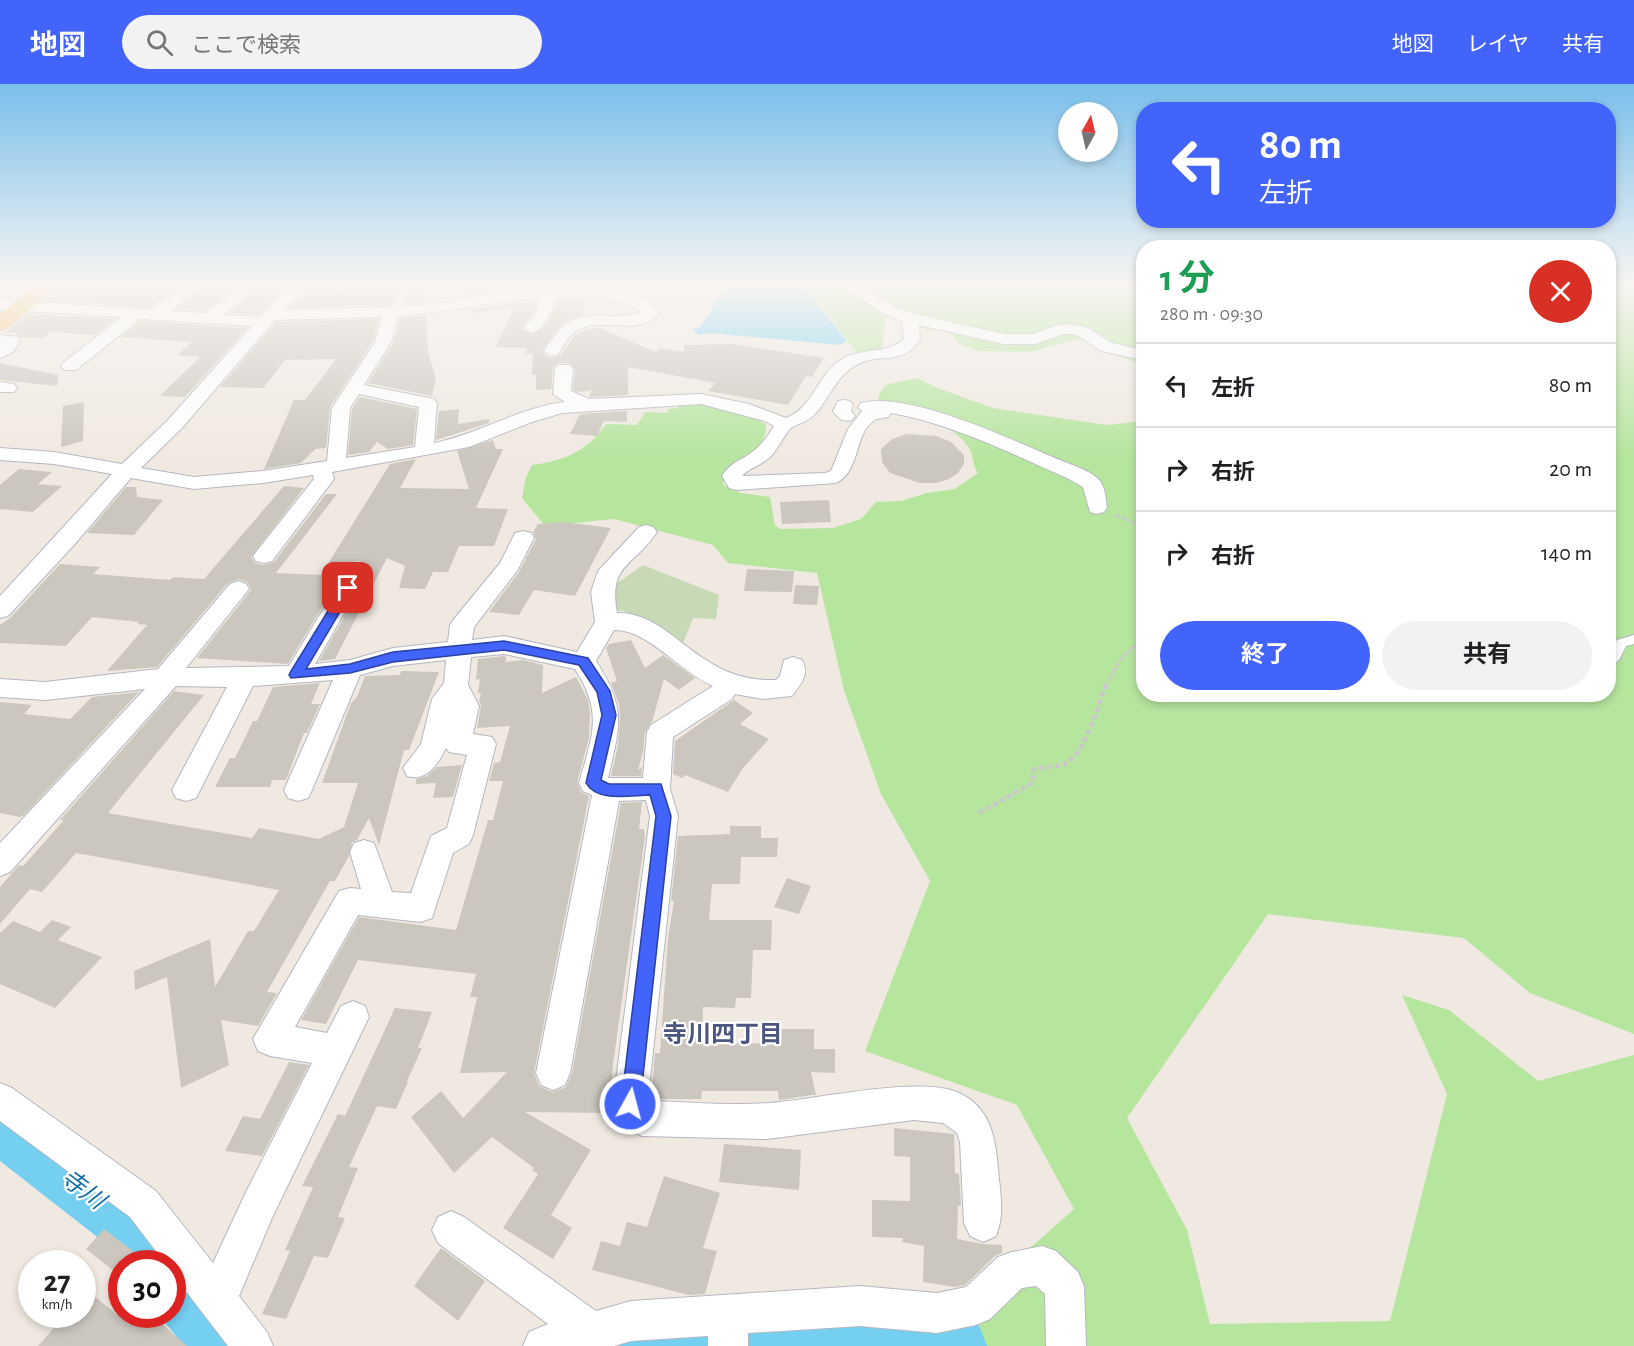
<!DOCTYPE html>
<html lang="ja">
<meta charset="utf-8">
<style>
:root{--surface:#fff;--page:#f2f2f2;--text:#202124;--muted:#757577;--line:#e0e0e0;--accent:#4264fb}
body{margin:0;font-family:"Alegreya Sans","Noto Sans JP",sans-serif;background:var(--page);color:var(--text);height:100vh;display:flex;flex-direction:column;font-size:22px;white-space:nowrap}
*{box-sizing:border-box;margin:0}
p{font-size:20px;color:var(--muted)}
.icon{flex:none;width:33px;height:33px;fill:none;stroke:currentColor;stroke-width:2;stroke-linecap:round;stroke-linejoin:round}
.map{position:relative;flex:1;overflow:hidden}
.details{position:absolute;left:1136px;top:156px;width:480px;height:462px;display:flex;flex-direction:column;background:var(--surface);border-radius:24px;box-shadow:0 3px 9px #0003}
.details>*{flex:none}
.hud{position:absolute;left:1136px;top:18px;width:480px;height:126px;border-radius:24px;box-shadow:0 3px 9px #0003;background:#4264fb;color:#fff;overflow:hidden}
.needle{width:39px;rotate:8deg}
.buttons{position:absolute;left:1058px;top:18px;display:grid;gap:12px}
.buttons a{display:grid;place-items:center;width:60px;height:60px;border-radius:50%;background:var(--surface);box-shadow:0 3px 9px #0003;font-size:30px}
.speed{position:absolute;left:18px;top:1166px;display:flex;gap:12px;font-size:30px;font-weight:700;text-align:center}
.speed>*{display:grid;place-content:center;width:78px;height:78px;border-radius:50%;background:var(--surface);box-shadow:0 3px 9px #0003;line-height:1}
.speed small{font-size:15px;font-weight:400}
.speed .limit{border:9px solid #d22;background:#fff;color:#111}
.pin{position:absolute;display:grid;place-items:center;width:51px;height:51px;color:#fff;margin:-26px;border-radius:12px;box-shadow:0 3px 9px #0006}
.me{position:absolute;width:66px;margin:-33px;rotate:7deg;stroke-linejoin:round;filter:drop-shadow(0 0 4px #0008)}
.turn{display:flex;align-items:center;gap:21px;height:126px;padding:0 24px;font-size:27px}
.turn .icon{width:78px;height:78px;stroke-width:2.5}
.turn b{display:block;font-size:42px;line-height:51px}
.round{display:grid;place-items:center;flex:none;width:63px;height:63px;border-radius:32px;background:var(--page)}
.summary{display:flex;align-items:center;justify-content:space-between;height:102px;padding:0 24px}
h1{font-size:36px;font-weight:700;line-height:45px;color:#1e9e55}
.cta{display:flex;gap:12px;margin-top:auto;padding:12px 24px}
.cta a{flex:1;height:69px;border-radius:36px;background:var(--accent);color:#fff;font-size:24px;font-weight:700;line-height:69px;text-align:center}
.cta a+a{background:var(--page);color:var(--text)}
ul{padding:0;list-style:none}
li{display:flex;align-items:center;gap:18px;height:84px;padding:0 24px;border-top:2px solid var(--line)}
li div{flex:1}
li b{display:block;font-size:22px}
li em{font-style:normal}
header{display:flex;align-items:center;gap:36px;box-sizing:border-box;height:84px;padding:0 30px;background:var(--accent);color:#fff}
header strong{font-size:28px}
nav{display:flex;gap:33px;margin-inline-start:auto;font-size:21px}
.search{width:420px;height:54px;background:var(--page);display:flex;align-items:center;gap:15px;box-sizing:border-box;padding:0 21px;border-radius:33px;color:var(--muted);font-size:22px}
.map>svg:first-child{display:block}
</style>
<header>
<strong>地図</strong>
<div class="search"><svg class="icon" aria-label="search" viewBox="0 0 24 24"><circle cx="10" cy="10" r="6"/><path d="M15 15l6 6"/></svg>ここで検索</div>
<nav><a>地図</a><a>レイヤ</a><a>共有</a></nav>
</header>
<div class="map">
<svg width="1634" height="1262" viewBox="0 0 1634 1262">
<rect width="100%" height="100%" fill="#efe9e1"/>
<path fill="#b6e59e" d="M804 199H1143V279L1132 277 1078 255 1030 268 979 267 959 260 949 248 924 245 886 232 881 269 858 270Z
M1608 199H1634V950L1530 909 1464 854 1268 830 1127 1034 1187 1146 1210 1240 1390 1237 1447 1010 1402 911 1449 926 1538 997 1634 971V1262H920L1074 1125 1017 1021 865 967 930 797 881 710 844 606 817 489 728 479 713 461 614 435 545 442 522 414 526 393 532 381C564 377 588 367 606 340L637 341 645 328 667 329 668 325 678 324 679 319C708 318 740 326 766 340 766 368 744 372 725 387L723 401 741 409 770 413 775 442 781 445 833 444 861 435 876 418 901 417 927 409 955 405 978 389C972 381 974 371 969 364 950 335 913 332 882 324L878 313 885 301 917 294 932 302 993 324 1107 341 1143 337V610H1608Z"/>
<path fill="#c8d9b8" d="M643 481 719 511 716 535 693 534 682 562 624 527 617 526 610 504Z"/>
<path fill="#75cff0" d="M729 199H801L847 257 840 261 712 249 699 251 692 245 700 243Z"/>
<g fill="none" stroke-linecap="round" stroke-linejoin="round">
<path fill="#75cff0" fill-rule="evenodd" d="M0 1013 20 1021C70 1059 161 1115 185 1172L194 1176 249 1239 258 1262H184L158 1230H172V1179H122V1184L96 1152 0 1077Z
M879 1211H916L978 1239 987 1262H619L628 1239 651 1230Z"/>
</g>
<path fill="#cbc7bf" d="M114 199 180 204 150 224 44 216 65 201 110 202Z
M216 199 266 202 269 199H290L259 231 230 229 251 209 240 202 205 227 176 225 207 200Z
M354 199H395L390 206 397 205 392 221 290 224 308 204 347 206Z
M476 199H591L590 202 501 205 466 212 464 204 475 203Z
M425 204 426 218 405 220 410 205Z
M558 216H586L582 231 563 239 542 266 543 269 551 274 560 272 576 250 597 243 656 268 660 264 684 268V261L732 260 824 274 812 293 806 292 788 321 708 307 715 299 628 283V311L589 313 592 306 578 308 573 306 575 285 570 279H558L553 284 551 305 536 306V291H532L533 270 524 269 528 264 496 263 515 222 472 229 471 225 538 217 532 231 521 244 532 251 547 241Z
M28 230 116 235 95 251 51 248 43 254 20 253 16 250 18 249 5 248Z
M426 231 428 269 436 294 432 312 368 299 393 259 401 234Z
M379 235 373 257 330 323 326 364 315 365 301 379 264 385 294 316H305L336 275 285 276 263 304 220 303 276 238Z
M141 237 247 244 185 313 160 312 200 273 177 271 192 258 121 253Z
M0 279 58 291 57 302 0 296Z
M360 313 417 325 413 361 388 365 377 358 369 368 348 371 352 325Z
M84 318 83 357 61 363 63 322Z
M459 325 458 340 489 335V339L436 356 439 327Z
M627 327V338L604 337 597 352 570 350 580 330Z
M907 350 937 352 951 358 964 371V380L958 389 949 395 936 399H920L890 389 882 378 881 365 892 355Z
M493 356 496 365H503L476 424 508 425 494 462H459L448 488H433L425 505 399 504 405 482 387 474 335 575 319 577 371 487 367 479 357 477 348 480 288 580 197 574 251 506 248 499 239 495 228 499 157 583 107 587 147 541 137 540 139 538 92 533 66 562 0 559V541L10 534 60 480 100 483 93 490 170 496 173 493 204 495 284 402 304 404 251 473 255 479 263 481 274 478 326 410H337L276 489 321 491 390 380 416 375 400 404 469 405 457 367Z
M19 385 52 388 38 400 62 402 33 428 0 425V401Z
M126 403H136L137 413 163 416 134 451 87 449Z
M829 416 831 438 782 440 780 418Z
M563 438 611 444 575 512 534 506 519 531 489 528 519 488 536 455 533 448 538 440Z
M747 485 794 487 792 508 744 507Z
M795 501 819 502 817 521 793 520Z
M631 556 645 584 663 571 695 594 679 606 664 595 652 638 645 648 643 668 638 686 642 683 641 692H611L618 661 620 634 619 620 611 599 617 597 606 564 609 560Z
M504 572 506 573V578L523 576 543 581 542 609 576 593 588 616 590 629 589 654 577 698 581 708 589 712 534 989 539 1002 552 1008 566 1003 572 989 621 719 642 718 639 745H644L645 752 613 980 611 1004H613L612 1029 525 1028 591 1066 551 1131 572 1144 553 1175 503 1144 538 1090 532 1086 534 1084 492 1053 454 1089 411 1033 441 1007 463 1034 507 988 460 989 477 913H470L476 890 358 876 326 940 301 936 359 833 456 846 488 736H493L503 697H489L494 679 500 678 510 642 477 644 481 622 479 617 481 609H478L480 595 476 596 478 575Z
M401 587 439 588 409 666H404L379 761 369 734 357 756 352 758 349 772 335 797H330L267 908 277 909 258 942 221 936 229 981 181 1004 167 893 135 906 134 887 210 855 215 903 248 847H254L279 806 76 769 42 808 30 805 0 840V803L19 781 23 782 64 736H60L174 607 204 611 108 729 252 754 259 744 319 755 344 743 358 699H322L351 619 357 613 365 592 400 591Z
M320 599 311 620H320L307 649H304L286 696H272L270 703H215L230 674H235L253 637H257L273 603Z
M139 608 24 731 20 733 0 729V618L32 621 24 630 70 635 92 613Z
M734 616 753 629 740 640 769 655 743 684 728 708 685 691 682 694 673 690 675 657Z
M462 681 453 713 433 714 436 699 416 700V695L427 692 437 683Z
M730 742H761V754H778L777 773H741L740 800H712L709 836H772L771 866H753L751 914H736L735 924 703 923 702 960 780 959V945H814V965H835V989L811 988 816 1011H812L779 1016 778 1007H702L701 1015H651L655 969H660L668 854 674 817H671L678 752 730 750Z
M787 794 811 802 799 830 774 823Z
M52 836 71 843 58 856 102 873 55 924 0 900V849L13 837 40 848Z
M395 924 432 928 418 964H422L407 997 408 998 396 1025 377 1022 349 1083 358 1084 338 1133 345 1134 328 1174 314 1172 286 1235 262 1230 290 1167 285 1166 313 1103 302 1102 338 1030 345 1032Z
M289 978 309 981 262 1072 225 1067 243 1032 260 1035Z
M894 1044 954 1050 955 1089 959 1090 961 1122H958L957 1155 982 1160 1002 1161V1169L996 1171 965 1201 955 1203 923 1198 924 1162 902 1158 903 1154 872 1153V1116L910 1117V1073L894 1072Z
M724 1060 801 1066 799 1106 719 1098Z
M664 1092 720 1109 703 1164 717 1167 705 1210 689 1211 592 1186 601 1157 620 1162 627 1138 647 1143Z
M104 1145 133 1167 115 1188 86 1165Z
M441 1164 485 1197 458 1237 414 1202Z
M82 1202 116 1230H151L187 1262H38L66 1230H82Z"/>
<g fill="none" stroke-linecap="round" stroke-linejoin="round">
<g stroke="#b4b7c1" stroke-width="2">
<path id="service" d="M401 199H409L400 228 396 231 392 228Z
M1634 551V560L1626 562 1619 576 1608 584V571L1617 556Z"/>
</g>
<g stroke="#b4b7c1" stroke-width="2">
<path id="minor" d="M192 199 197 201 200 204 197 207 170 227 206 229 236 206 241 204 249 209 224 231 260 233 294 199H310L285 226 396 223 443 219 501 207 556 204 612 205 643 214 660 229C639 255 598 230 575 248 567 253 563 263 558 271L552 272 544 267C566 234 573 230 614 232 623 232 633 232 641 228 619 209 584 214 556 214 551 227 547 245 531 249L523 244 534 232 541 214C493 217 448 228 400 232L397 236 391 258 364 301 434 315 437 319 434 359C479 350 520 323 565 318L553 310 555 285 558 281H570L573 285 571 307 589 315 701 310 749 320 786 334C811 325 818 292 839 277 860 262 885 272 904 255L902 237 883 229 837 199H855L895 223 915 230 1004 250H1033L1055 242 1071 240 1088 244 1112 259 1143 266V276L1101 267 1077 251 1071 250H1063L1035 260H1004L919 241 920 256C901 283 881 268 858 280 838 290 830 312 817 328 807 340 796 339 790 345 782 354 778 366 769 374 760 382 749 384 742 392L825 389 831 387 848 345 862 327 858 323 861 319C908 307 1010 355 1055 374 1068 380 1091 386 1100 397 1105 403 1106 416 1107 424L1104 428 1097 430 1090 428 1083 403 1067 394C1010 369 953 340 891 329L888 333C885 334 878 334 875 336 853 349 862 386 836 399L736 406 729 404 722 392C729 380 737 378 748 371 760 364 767 353 774 342L765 337 701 320 562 329 532 338 469 363 332 388 334 395 331 399 272 477 264 479 256 477 253 472 314 395 313 391 263 399 194 405 131 394 74 461 8 532 0 534V512L112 390 54 380 0 376V364L54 368 122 380 168 336 252 242 140 235 76 286H64L61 282 64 278 122 233 22 227 14 222 22 217 151 226ZM382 233 375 258 332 324 327 377 263 387 194 393 141 384 182 344 275 236ZM359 310 419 323 415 363 346 374 350 324Z
M0 251 18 253 20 257 14 267 0 274Z
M0 298 14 300 17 304 14 308H0Z
M844 316 850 317 853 321 851 327 855 332 852 336C842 338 839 335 833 327L838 317Z
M646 441 653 443 657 448C634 483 608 479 617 529 653 528 678 559 706 576 727 590 750 597 776 596L780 592 784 576 793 573 802 576C810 590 801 600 792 612L763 615 735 610 732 615 673 653 670 705 678 732 648 1014 650 1017C689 1018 730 1022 769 1019 814 1016 921 991 959 1009 990 1023 996 1054 998 1085 1000 1108 1005 1131 996 1152L983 1158 970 1152 964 1139 960 1058 957 1049 943 1039 914 1036 767 1055 642 1052C626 1045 619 1036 613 1020L650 732 646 716 619 717 570 989 565 1001 553 1006 541 1001 536 989 592 711 583 707 579 699C592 652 604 630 575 585L504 570 471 573 468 601 479 622 473 650 492 653 496 660 473 751 469 760 453 769 432 834 421 838 358 831 295 943 327 949 341 922 353 917 365 922 369 933 272 1134 239 1212 267 1248 273 1262H228L172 1189V1179H165L130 1133 0 1037V999L12 1004 156 1107 213 1179 246 1108 312 979 270 972 258 967 253 955 339 807 350 804 361 805 350 768 354 759 364 756 374 759 392 808 411 809 431 752 447 744 467 671 449 668 446 664C438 680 427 698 407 692L403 684 421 660 432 615 444 599 446 576 393 582 360 591 312 706 308 714 298 717 288 714 284 706 333 596 253 602 196 714 186 717 176 714 172 706 227 603 176 602 10 788 0 792V759L145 605 45 616 0 613V595L45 598 158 585 230 500 238 497 246 500 249 505 186 584 289 582 350 481 358 479 366 481 369 486 315 580 350 576 393 564 448 558 450 541 454 535 500 479 515 449 523 447 531 449 534 454 517 487 474 543 472 556 504 552 577 568 595 538 591 508 598 487 639 443ZM614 546C648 545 681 589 713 602L651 641 647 648 643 694H608C620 642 627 624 596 577Z
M451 1127 464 1133 596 1227 631 1217 860 1202 937 1209 966 1203 998 1173 1012 1168 1042 1162 1056 1167 1078 1188 1084 1202 1086 1262H1046L1045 1210 1036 1202 1022 1204 990 1235 976 1241 937 1249 860 1242 748 1249V1262H708V1252L631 1257 614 1262H523L529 1248 548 1240 438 1159 432 1146 438 1133Z"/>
</g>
<g stroke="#b4b7c1" stroke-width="2">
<path id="tertiary" d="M0 214 29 218 32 222 29 226 22 228 0 226Z"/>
</g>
<g stroke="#c9c9c9" stroke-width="2">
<path id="trunk" d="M38 199H61L7 244 0 246V230Z"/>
</g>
<path stroke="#c9c9c9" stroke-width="3" stroke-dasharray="4 2" stroke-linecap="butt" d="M1116 431 1143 442
M1140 548 1143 550
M1105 603 1122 573 1143 555"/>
<path stroke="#c9c9c9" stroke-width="4.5" stroke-dasharray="5 3" stroke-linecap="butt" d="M979 729 1032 699 1034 685C1044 683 1057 684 1066 679 1087 667 1097 622 1106 601"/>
<use href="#service" fill="#fff" fill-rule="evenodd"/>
<use href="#minor" fill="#fff" fill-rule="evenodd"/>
<use href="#tertiary" fill="#fff" fill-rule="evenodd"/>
<use href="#trunk" fill="#f8ba60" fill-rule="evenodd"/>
</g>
<linearGradient id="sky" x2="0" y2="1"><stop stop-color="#7abfeb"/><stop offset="0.53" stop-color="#f8f5f2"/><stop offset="1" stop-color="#f8f5f2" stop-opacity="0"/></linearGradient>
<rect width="1634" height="376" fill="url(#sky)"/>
<path fill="#4264fb" stroke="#2b41a3" stroke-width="1.5" d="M348 500 354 504 306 585 350 580 393 568 504 557 588 574 610 607 616 631 601 696 609 700H661L671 732 640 1020 637 1026 630 1029 624 1026 621 1020 656 732 650 711C632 711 597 719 586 699L602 631 597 608 579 581 504 566 393 578 350 589 291 594 289 591 291 587 344 501Z"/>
<g text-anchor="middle" stroke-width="4.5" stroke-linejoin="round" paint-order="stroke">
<g font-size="24" font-weight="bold" fill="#4d5680" stroke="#fff">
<text x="723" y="958">寺川四丁目</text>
</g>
<g font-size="24" font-style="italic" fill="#0d6fa3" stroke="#fff">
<text transform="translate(83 1105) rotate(37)" y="8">寺川</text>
</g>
</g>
</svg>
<div class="buttons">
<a><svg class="needle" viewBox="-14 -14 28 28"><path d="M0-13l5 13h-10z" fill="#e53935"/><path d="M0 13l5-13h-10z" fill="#757577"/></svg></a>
</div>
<div class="speed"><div>27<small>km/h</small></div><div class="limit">30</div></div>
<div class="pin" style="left:348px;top:504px;background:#d93025"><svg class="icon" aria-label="arrive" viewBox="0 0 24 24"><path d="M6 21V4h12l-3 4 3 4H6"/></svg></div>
<svg class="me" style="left:630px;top:1020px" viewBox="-20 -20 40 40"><circle r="17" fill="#4264fb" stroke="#fff" stroke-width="3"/><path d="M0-11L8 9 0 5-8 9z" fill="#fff"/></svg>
<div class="hud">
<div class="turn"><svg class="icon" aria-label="left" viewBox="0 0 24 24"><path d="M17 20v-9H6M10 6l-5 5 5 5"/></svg><div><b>80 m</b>左折</div></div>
</div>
<section class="details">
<div class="summary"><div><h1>1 分</h1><p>280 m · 09:30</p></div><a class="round" style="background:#d93025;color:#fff"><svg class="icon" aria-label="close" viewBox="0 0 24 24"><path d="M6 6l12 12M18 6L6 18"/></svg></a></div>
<ul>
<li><svg class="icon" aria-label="left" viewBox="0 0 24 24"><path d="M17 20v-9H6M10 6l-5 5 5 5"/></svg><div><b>左折</b></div><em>80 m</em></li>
<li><svg class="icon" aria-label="right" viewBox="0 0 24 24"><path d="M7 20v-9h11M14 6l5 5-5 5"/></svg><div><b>右折</b></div><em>20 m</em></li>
<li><svg class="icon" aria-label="right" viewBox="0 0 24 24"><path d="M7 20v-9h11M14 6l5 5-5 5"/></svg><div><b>右折</b></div><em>140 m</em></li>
</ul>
<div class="cta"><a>終了</a><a>共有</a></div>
</section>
</div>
